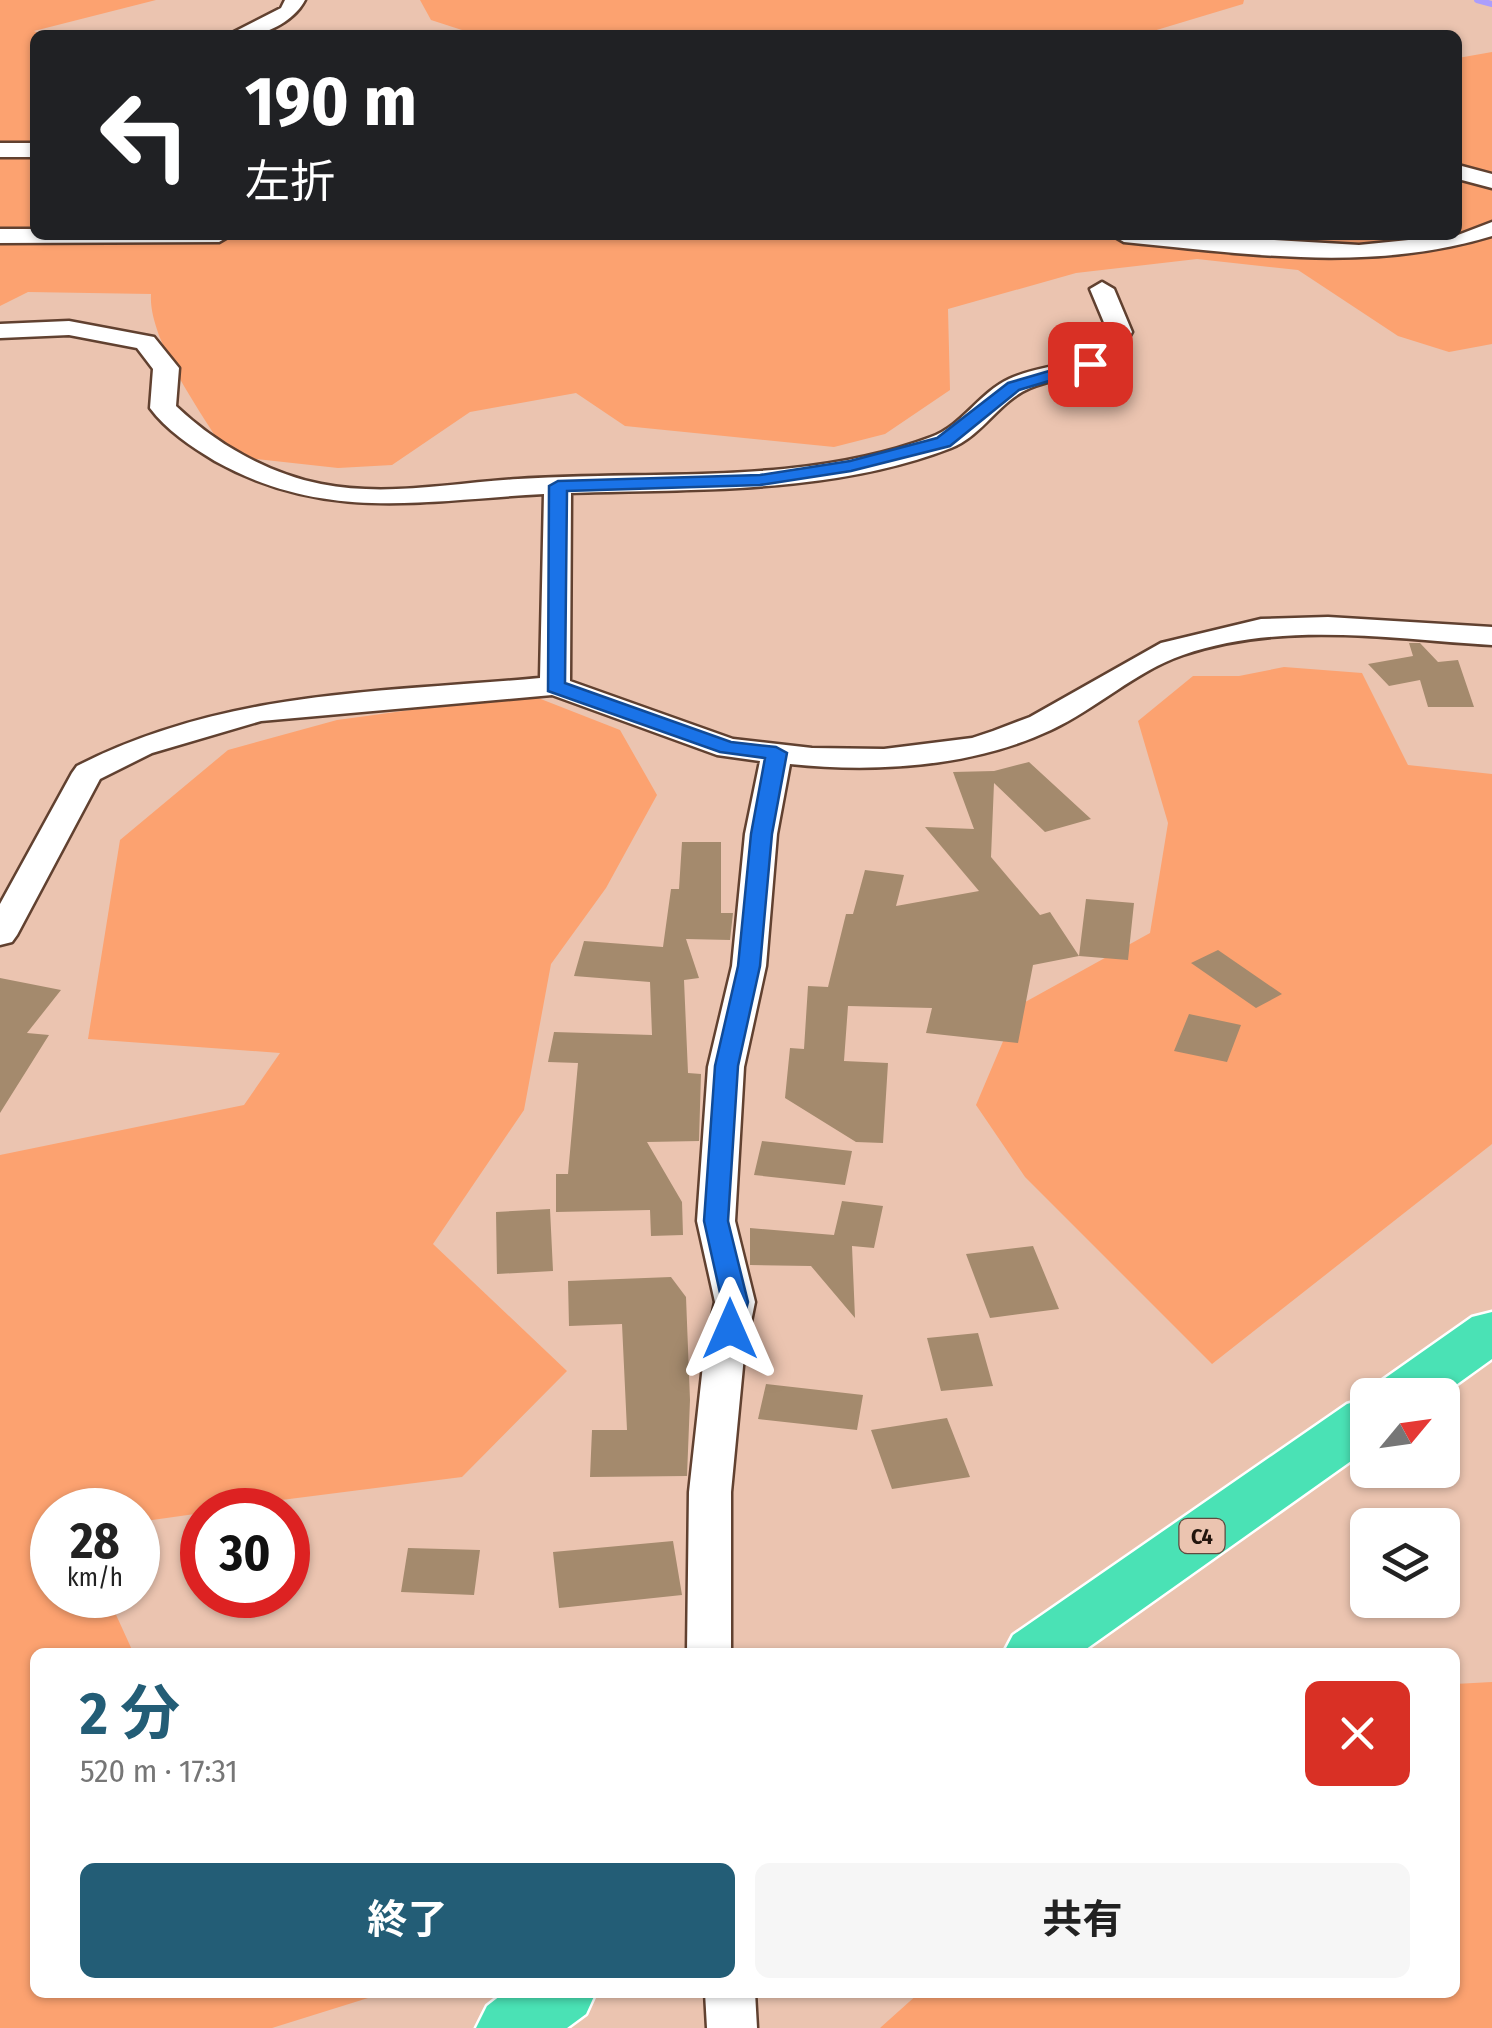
<!DOCTYPE html>
<html lang="ja">
<meta charset="utf-8">
<style>
:root{--surface:#fff;--page:#f6f6f6;--text:#222;--muted:#767676;--accent:#235d76}
body{margin:0;font-family:"Fira Sans Condensed","Noto Sans JP",sans-serif;background:var(--page);color:var(--text);height:100vh;display:flex;flex-direction:column;font-size:38px;white-space:nowrap}
*{box-sizing:border-box;margin:0}
p{font-size:32px;color:var(--muted)}
.icon{flex:none;width:55px;height:55px;fill:none;stroke:currentColor;stroke-width:2;stroke-linecap:round;stroke-linejoin:round}
.map{position:relative;flex:1;overflow:hidden}
.sheet{position:absolute;left:30px;top:1648px;width:1430px;height:350px;display:flex;flex-direction:column;background:var(--surface);border-radius:15px;box-shadow:0 2px 8px #0004}
.sheet>*{flex:none}
.guide{position:absolute;left:30px;top:30px;width:1432px;height:210px;border-radius:15px;box-shadow:0 2px 8px #0004;background:#202124;color:#fff;overflow:hidden}
.needle{width:65px;rotate:61deg}
.tools{position:absolute;left:1350px;top:1378px;display:grid;gap:20px}
.tools a{display:grid;place-items:center;width:110px;height:110px;border-radius:15px;background:var(--surface);box-shadow:0 2px 8px #0004;font-size:50px}
.speed{position:absolute;left:30px;top:1488px;display:flex;gap:20px;font-size:50px;font-weight:700;text-align:center}
.speed>*{display:grid;place-content:center;width:130px;height:130px;border-radius:50%;background:var(--surface);box-shadow:0 2px 8px #0004;line-height:1}
.speed small{font-size:25px;font-weight:400}
.speed .limit{border:15px solid #d22;background:#fff;color:#111}
.pin{position:absolute;display:grid;place-items:center;width:85px;height:85px;color:#fff;margin:-42px;border-radius:20px;box-shadow:0 5px 15px #0006}
.me{position:absolute;width:110px;margin:-55px;rotate:0deg;stroke-linejoin:round;filter:drop-shadow(0 0 8px #0008)}
.turn{display:flex;align-items:center;gap:35px;height:210px;padding:0 50px;font-size:45px}
.turn .icon{width:130px;height:130px;stroke-width:2.5}
.turn b{display:block;font-size:70px;line-height:85px}
.round{display:grid;place-items:center;flex:none;width:105px;height:105px;border-radius:15px;background:var(--page)}
.headline{display:flex;align-items:center;justify-content:space-between;height:170px;padding:0 50px}
h1{font-size:60px;font-weight:700;line-height:75px;color:var(--accent)}
.action{display:flex;gap:20px;margin-top:auto;padding:20px 50px}
.action a{flex:1;height:115px;border-radius:15px;background:var(--accent);color:#fff;font-size:40px;font-weight:700;line-height:115px;text-align:center}
.action a+a{background:var(--page);color:var(--text)}
.map>svg:first-child{display:block}
</style>
<div class="map">
<svg width="1492" height="2028" viewBox="0 0 1492 2028">
<rect width="100%" height="100%" fill="#ebc4b0"/>
<path fill="#fca270" d="M0 0H156L34 31 42 35H35V235H1458V58L1492 52V344L1449 352 1398 336 1298 270 1197 259 1076 273 948 309 950 390 885 434 834 447 625 426 576 393 470 412 392 465 338 468 228 456C203 415 148 340 151 294L28 292 0 306Z
M420 0H1244L1243 4 1140 35H460L465 31 431 20Z
M1284 667 1362 673 1408 765 1492 774V1144L1212 1364 1025 1177 976 1105 1018 1006 1150 933 1168 823 1138 721 1193 676H1239Z
M528 694 620 730 657 795 606 888 551 964 524 1110 433 1244 567 1371 462 1477 202 1510V1513L138 1522V1510H52V1595H107L133 1652H35V1992L370 1993 368 1998 272 2028H0V1155L244 1105 280 1053 88 1039 120 840 228 750 337 720Z
M1492 1682V2028H880L919 1993 1455 1992V1684Z"/>
<g fill="none" stroke-linecap="round" stroke-linejoin="round">
<path stroke="#ab9efc" stroke-width="6" d="M1477 0 1492 4"/>
</g>
<path fill="#a48a6d" d="M1409 643H1420L1438 662 1458 660 1474 707H1428L1420 680 1389 686 1368 664 1413 656Z
M1029 762 1091 819 1045 832 994 783 991 857 1040 915 1050 912 1079 956 1033 965 1018 1043 926 1033 932 1008 848 1006 844 1061 888 1063 883 1143 856 1142 785 1098 790 1048 804 1049 808 986 828 987 846 914H853L865 870 904 875 896 906 979 891 925 827 974 829 953 772 994 771Z
M682 842H721V913H733L730 940 686 939 699 978 684 980 688 1073 701 1074 699 1141 647 1142 682 1202 683 1235 651 1236 650 1210 556 1212V1174H568L578 1063 548 1062 554 1032 652 1035 650 982 574 976 584 941 663 947 671 889H679Z
M1086 899 1134 903 1128 960 1079 956Z
M1218 950 1282 994 1256 1008 1191 963Z
M0 978 61 990 27 1033 49 1035 0 1113Z
M1189 1014 1241 1025 1227 1062 1174 1051Z
M762 1141 852 1151 845 1185 754 1175Z
M842 1201 883 1206 874 1248 852 1246 855 1318 811 1266 750 1265V1228L834 1235Z
M550 1209 553 1271 497 1274 496 1212Z
M1033 1246 1059 1309 990 1318 966 1254Z
M671 1277 686 1297 690 1400 687 1476 590 1477 592 1430H627L622 1324 569 1326 568 1281Z
M978 1333 993 1386 941 1391 927 1338Z
M766 1384 863 1395 857 1430 758 1419Z
M947 1418 970 1477 892 1489 871 1430Z
M673 1541 682 1595 559 1608 553 1552Z
M408 1548 480 1550 474 1595 401 1592Z"/>
<g fill="none" stroke-linecap="round" stroke-linejoin="round">
<g stroke="#614130" stroke-width="5">
<path id="minor" d="M285 0H305C294 22 257 42 234 32L281 8Z
M0 143H35V157H0Z
M1458 165 1492 174V188L1458 179Z
M1492 222V236C1371 273 1247 254 1124 242L1112 235H1193L1359 245 1458 235Z
M0 229H35V235H231L219 242 0 243Z
M1102 282 1114 289 1132 332C1107 382 1074 370 1030 388 999 401 983 435 951 448 833 494 696 489 571 493L570 681 733 739 812 748 884 749 972 738 993 731 1030 717 1161 643 1261 619 1328 617 1492 627V645C1390 639 1281 621 1183 655 1136 671 1096 709 1051 730 972 767 876 773 790 764L777 834 766 966 744 1067 735 1221 755 1302 744 1356 731 1492V1652H687L689 1492 704 1356 715 1302 697 1221 708 1067 732 966 745 834 760 761 717 755 552 695 261 721 152 753 100 779 17 935 12 942 0 945V904L72 773 77 766C227 690 377 693 540 678L544 494C425 500 326 523 215 461 192 447 166 430 150 408L153 369 137 348 69 335 0 338V324L69 321 154 337 179 368 176 406C216 444 267 473 321 484 386 497 452 483 518 479 653 470 801 486 931 437 962 426 979 393 1009 379 1044 362 1088 370 1108 332L1090 289Z
M705 1992H755L757 2028H707Z"/>
</g>
<g stroke="#fff" stroke-width="5">
<path id="highway" d="M1492 1312V1359L1442 1395H1373L1381 1381 1472 1317Z
M1368 1398V1449L1082 1652H1004L1013 1635 1347 1404Z
M505 1992H596L586 2014 567 2028H476L487 2006Z"/>
</g>
<use href="#minor" fill="#fff" fill-rule="evenodd"/>
<use href="#highway" fill="#4ae2b5" fill-rule="evenodd"/>
</g>
<path fill="#1a73e8" stroke="#114b97" stroke-width="2.5" d="M1090 359 1096 361V367L1019 390 950 446 851 471 760 485 567 491 565 683 731 742 776 747 787 753 772 834 760 966 738 1066 728 1221 748 1302 739 1336H720L717 1329 722 1302 704 1221 715 1066 738 966 751 834 765 758 720 752 548 691 549 486 558 481 760 475 850 461 937 438 1008 383Z"/>
<g text-anchor="middle" stroke-width="8" stroke-linejoin="round" paint-order="stroke">
<rect fill="#ebc4b0" stroke="#5f4a3f" stroke-width="2.5" x="1179.5" y="1519" width="45" height="34" rx="8"/>
<g font-size="22" font-weight="bold" fill="#23160e">
<text x="1202" y="1544">C4</text>
</g>
</g>
</svg>
<div class="tools">
<a><svg class="needle" viewBox="-14 -14 28 28"><path d="M0-13l5 13h-10z" fill="#e53935"/><path d="M0 13l5-13h-10z" fill="#767676"/></svg></a>
<a><svg class="icon" aria-label="layers" viewBox="0 0 24 24"><path d="M12 4l9 5-9 5-9-5zM3 14l9 5 9-5"/></svg></a>
</div>
<div class="speed"><div>28<small>km/h</small></div><div class="limit">30</div></div>
<div class="pin" style="left:1090px;top:364px;background:#d93025"><svg class="icon" aria-label="arrive" viewBox="0 0 24 24"><path d="M6 21V4h12l-3 4 3 4H6"/></svg></div>
<svg class="me" style="left:730px;top:1329px" viewBox="-20 -20 40 40"><path d="M0-17L14 15 0 8-14 15z" fill="#1a73e8" stroke="#fff" stroke-width="4"/></svg>
<div class="guide">
<div class="turn"><svg class="icon" aria-label="left" viewBox="0 0 24 24"><path d="M17 20v-9H6M10 6l-5 5 5 5"/></svg><div><b>190 m</b>左折</div></div>
</div>
<section class="sheet">
<div class="headline"><div><h1>2 分</h1><p>520 m · 17:31</p></div><a class="round" style="background:#d93025;color:#fff"><svg class="icon" aria-label="close" viewBox="0 0 24 24"><path d="M6 6l12 12M18 6L6 18"/></svg></a></div>
<div class="action"><a>終了</a><a>共有</a></div>
</section>
</div>
